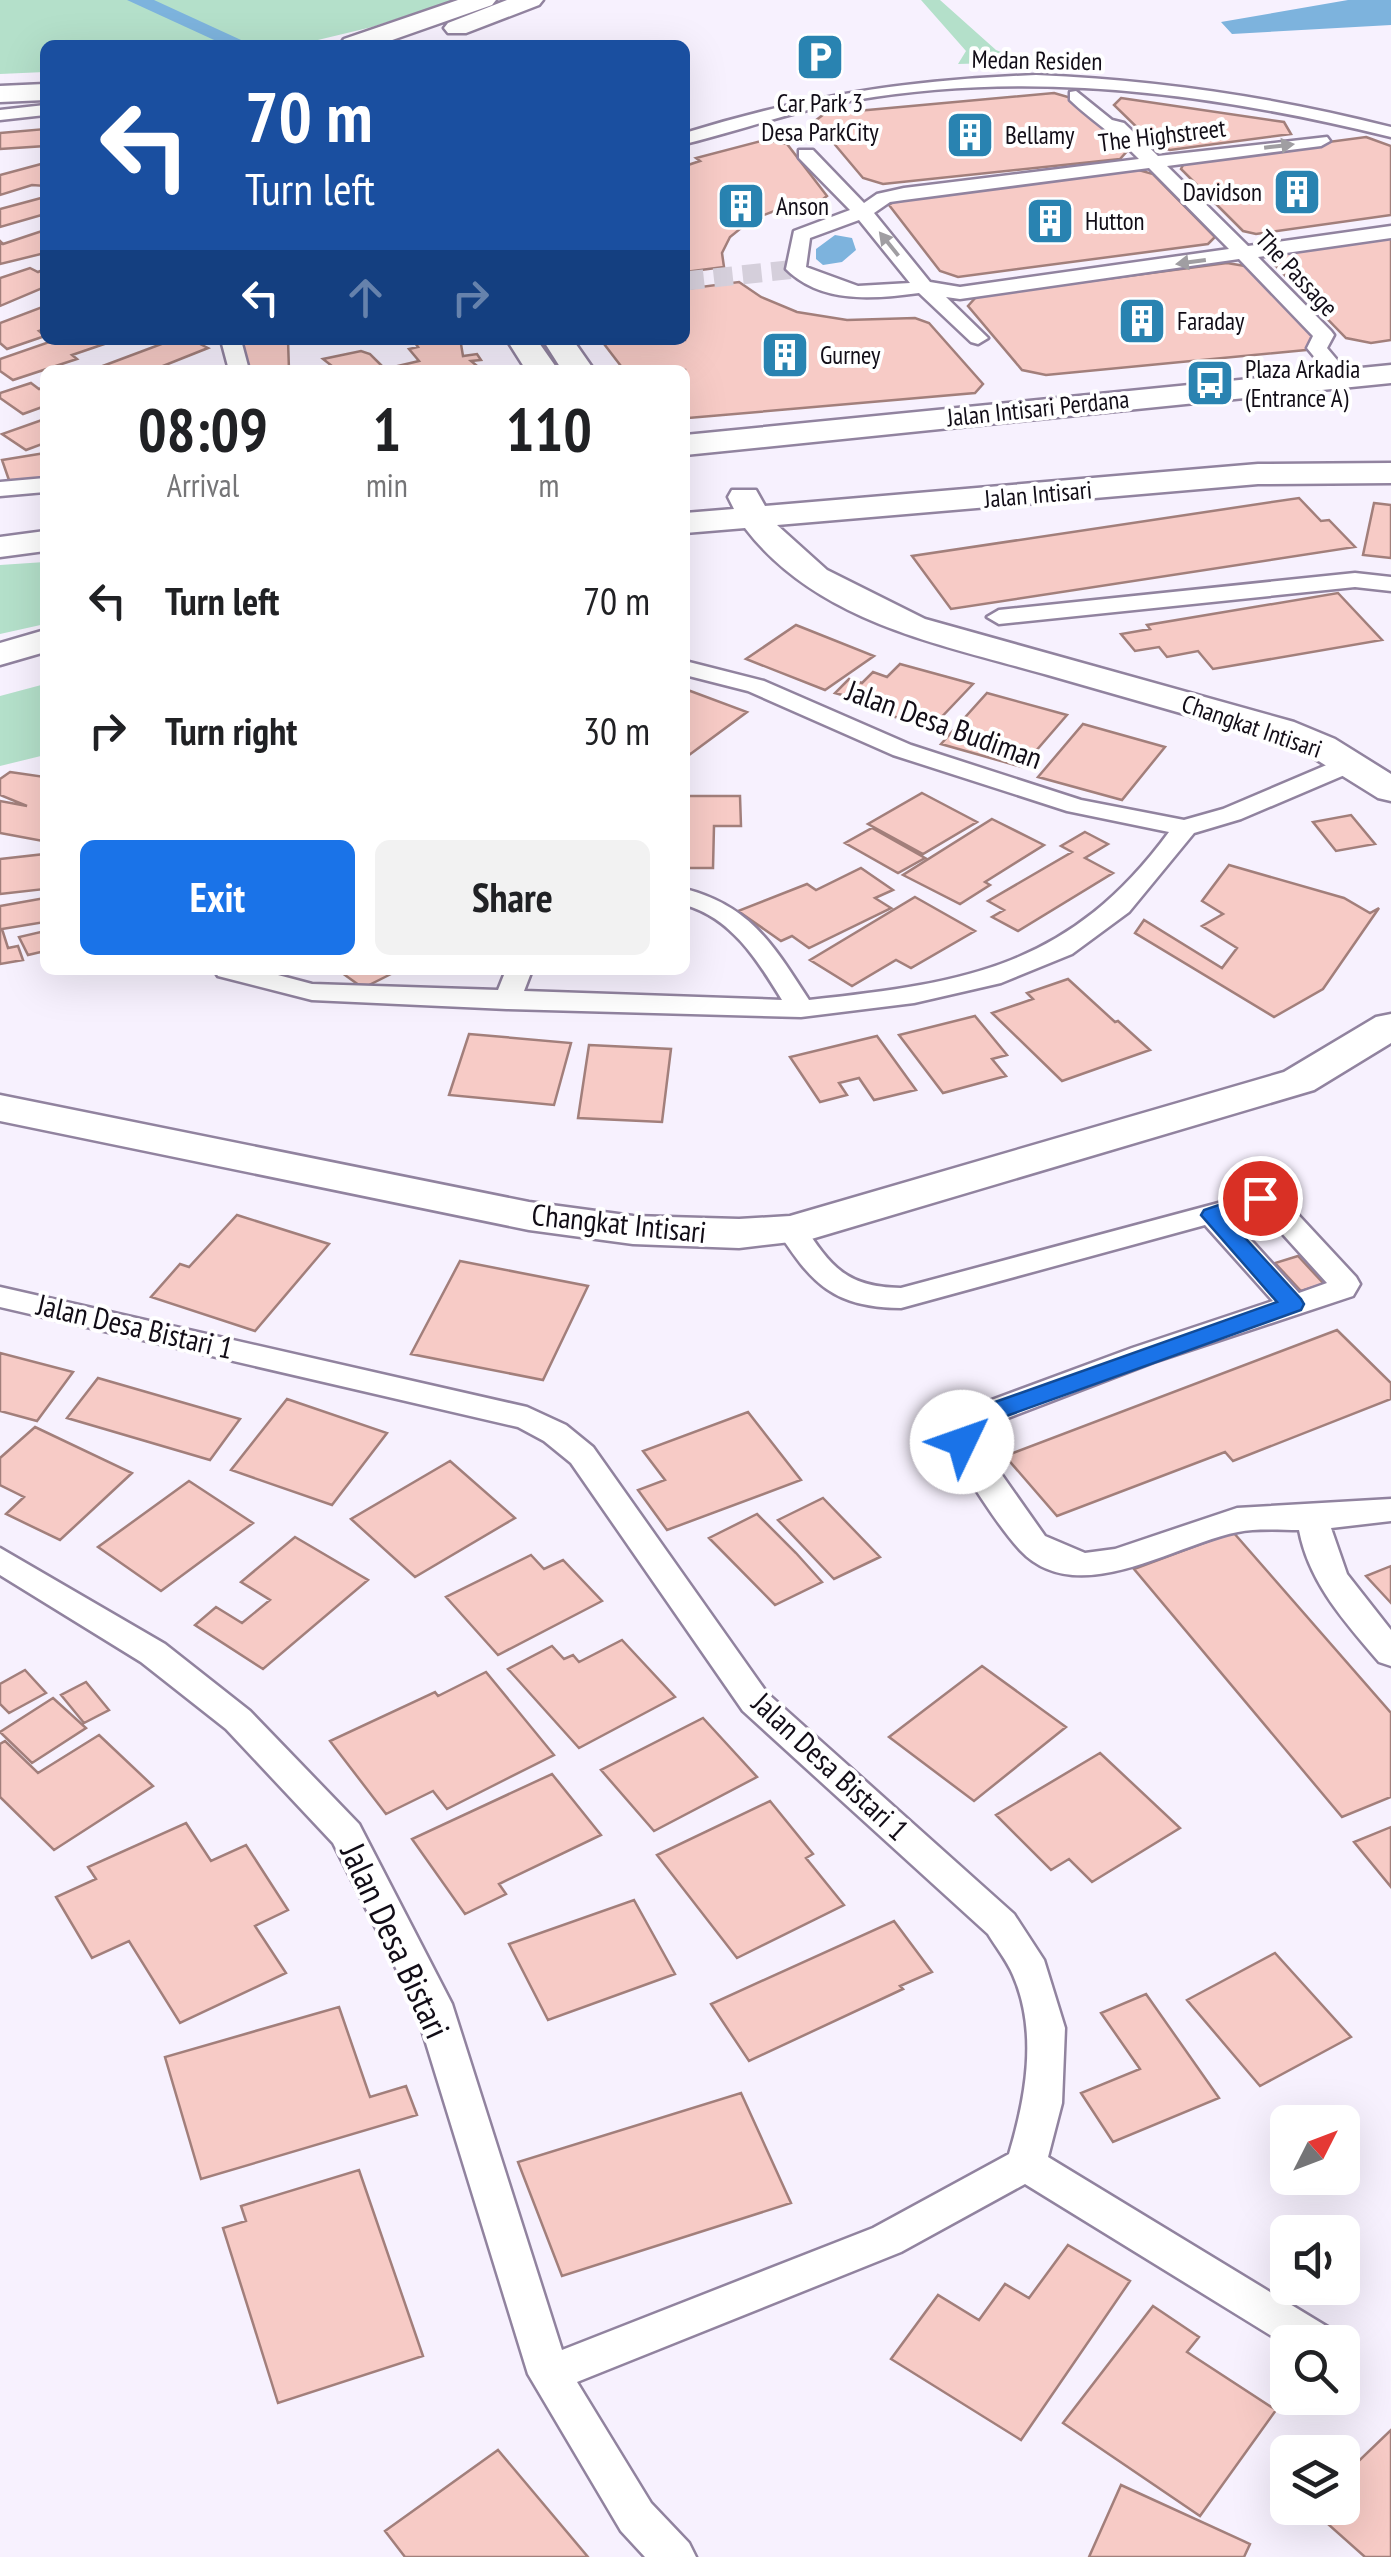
<!DOCTYPE html>
<style>
:root{--surface:#fff;--page:#f2f2f2;--text:#202124;--muted:#757577;--accent:#1a73e8}
body{margin:0;font-family:"PT Sans Narrow",sans-serif;background:var(--page);color:var(--text);height:100vh;display:flex;flex-direction:column;font-size:38px;white-space:nowrap}
*{box-sizing:border-box;margin:0}
p{font-size:32px;color:var(--muted)}
.icon{flex:none;width:55px;height:55px;fill:none;stroke:currentColor;stroke-width:2;stroke-linecap:round;stroke-linejoin:round}
.map{position:relative;flex:1;overflow:hidden}
.sheet{position:absolute;left:40px;top:365px;width:650px;height:610px;display:flex;flex-direction:column;background:var(--surface);border-radius:15px;box-shadow:0 10px 40px #0002}
.sheet>*{flex:none}
.guide{position:absolute;left:40px;top:40px;width:650px;height:305px;border-radius:15px;box-shadow:0 10px 40px #0002;background:#1a4fa0;color:#fff;overflow:hidden}
.needle{width:65px;rotate:48deg}
.controls{position:absolute;left:1270px;top:2105px;display:grid;gap:20px}
.controls a{display:grid;place-items:center;width:90px;height:90px;border-radius:15px;background:var(--surface);box-shadow:0 10px 40px #0002;font-size:50px}
.pin{position:absolute;display:grid;place-items:center;width:85px;height:85px;color:#fff;margin:-42px;border:5px solid #fff;border-radius:50%;box-shadow:0 2px 10px #0007}
.me{position:absolute;width:110px;margin:-55px;rotate:48deg;stroke-linejoin:round;filter:drop-shadow(0 0 8px #0008)}
.turn{display:flex;align-items:center;gap:35px;height:210px;padding:0 40px;font-size:45px}
.turn .icon{width:130px;height:130px;stroke-width:2.5}
.turn b{display:block;font-size:70px;line-height:85px}
.lanes{display:flex;align-items:center;height:95px;padding:0 40px;background:#0003;justify-content:center;gap:50px;direction:ltr}
.lanes .off{opacity:.35}
.eta{display:flex;justify-content:space-evenly;align-items:center;height:170px;text-align:center}
.eta b{font-size:60px;font-weight:800;line-height:70px}
.primary-button{display:flex;gap:20px;margin-top:auto;padding:20px 40px}
.primary-button a{flex:1;height:115px;border-radius:15px;background:var(--accent);color:#fff;font-size:40px;font-weight:800;line-height:115px;text-align:center}
.primary-button a+a{background:var(--page);color:var(--text)}
ul{padding:0;list-style:none}
li{display:flex;align-items:center;gap:30px;height:130px;padding:0 40px}
li div{flex:1}
li b{display:block;font-size:38px}
li em{font-style:normal}
.map>svg:first-child{display:block}
</style>
<div class="map">
<svg width="1391" height="2557" viewBox="0 0 1391 2557">
<rect width="100%" height="100%" fill="#f7f1fe"/>
<path fill="#b4e0ca" d="M0 0H454L372 27 297 45H45V72L0 74Z
M921 0H940L996 50 1025 62 958 64 966 51Z
M45 562V624L0 634V565Z
M45 684V755L0 766V696Z"/>
<path fill="#7db3dd" d="M127 0H154L252 45H225Z
M1348 0H1391V25L1232 34 1221 22Z
M835 235 852 238 856 250 842 262 823 265 816 259V249Z"/>
<path fill="#f7cbc6" stroke="#a27f7b" stroke-width="2.5" d="M1054 93 1075 99 1129 149 1120 159 883 184 863 178 815 121 824 114Z
M1121 98 1284 122 1291 134 1170 150 1156 146 1114 105Z
M45 129V146L0 149V133Z
M1366 137 1391 146V215L1256 234 1243 231 1181 169 1185 161Z
M765 140 787 144 827 196 819 202 777 210 751 220 730 237 722 253 724 267 685 272V166L700 161 696 158Z
M45 163V186L32 185 0 195V175Z
M1135 169 1153 174 1215 237 1208 244 958 277 940 271 889 205 898 198Z
M45 197V214L0 227V209Z
M45 230V253L0 264V241L3 244Z
M1391 237V340L1371 343 1346 338 1271 261 1281 253Z
M1227 263 1245 266 1318 336 1306 350 1046 375 1022 370 968 306 977 296Z
M30 268 38 272 45 269V287L0 306V278Z
M739 282 761 297 797 312 847 320 915 318 929 323 983 384 975 393 688 418 685 417V370H624L601 340H685V289Z
M45 306V329L39 331 45 336 7 349 0 343V323Z
M55 340H116L72 355 77 359 13 380 0 371V359Z
M172 340H192L208 348 153 370H92Z
M236 340H288L289 370H245Z
M413 340H452L461 344 463 356 477 354 481 360 471 361 482 370H337L323 359 361 351 370 354 385 369 419 361 409 349 418 347Z
M31 383 39 389 45 387V406L23 414 0 398V393Z
M42 420 45 443 26 450 2 434Z
M45 453V478L10 483 2 460Z
M1299 498 1321 521 1329 520 1355 547 951 609 912 556Z
M1374 503 1391 505V558L1363 555Z
M1338 593 1382 640 1213 669 1198 651 1167 657 1159 647 1135 651 1121 634 1150 629 1147 625Z
M796 625 874 656 825 690 746 659Z
M900 664 973 684 932 727 866 709 871 703 835 693 849 679 862 683 873 672 887 677Z
M685 689 747 712 685 758Z
M987 693 1067 715 1022 767 941 744Z
M1083 724 1165 747 1122 800 1038 777Z
M10 772 45 777 43 841 0 833V801L27 806 0 795V779Z
M922 793 977 822 923 854 868 824Z
M685 796H740L741 826H714L713 868H685Z
M1351 815 1375 844 1336 851 1313 822Z
M992 819 1044 845 985 882 990 885 960 904 903 875Z
M872 828 925 858 898 873 845 843Z
M1085 832 1108 844 1085 858 1113 873 1018 931 992 917 1004 910 988 901 1072 852 1061 846Z
M45 854V889L0 894V859Z
M1229 865 1344 898 1370 913 1379 908 1323 989 1274 1017 1135 933 1144 920 1222 968 1237 948 1202 926 1223 914 1202 901Z
M861 868 893 890 875 898 891 908 809 948 792 936 781 941 738 911 807 884 816 890Z
M915 897 975 931 911 968 896 960 852 986 810 960Z
M45 898V922L2 929 8 948 18 946 23 960 0 964V906Z
M45 931V951L28 955 19 937Z
M338 970H399L363 988Z
M1068 979 1115 1022 1118 1021 1150 1050 1062 1081 992 1013 1033 999 1027 993Z
M975 1016 1007 1055 992 1059 1006 1076 943 1093 899 1035Z
M469 1034 571 1043 554 1105 449 1095Z
M877 1036 916 1090 874 1100 859 1078 839 1083 847 1095 820 1102 790 1057Z
M589 1045 671 1049 662 1122 578 1118Z
M237 1215 329 1244 255 1331 151 1297 180 1264 189 1267Z
M1298 1256 1324 1284 1301 1291 1275 1263Z
M460 1261 588 1286 543 1380 411 1354Z
M1337 1330 1391 1383V1399L1233 1461 1225 1452 1057 1516 1005 1456Z
M0 1353 73 1372 37 1421 0 1411Z
M98 1378 240 1419 210 1460 67 1418Z
M287 1399 387 1433 332 1505 231 1470Z
M748 1412 801 1480 667 1530 638 1490 665 1480 643 1451Z
M35 1427 132 1473 60 1540 6 1514 24 1497 0 1485V1458Z
M450 1461 515 1518 415 1577 351 1519Z
M189 1481 253 1523 161 1591 98 1547Z
M823 1498 880 1557 834 1579 778 1520Z
M757 1514 796 1553 822 1582 775 1605 709 1538Z
M1233 1532 1391 1713V1797L1342 1817 1134 1569Z
M295 1537 368 1580 263 1669 195 1625 216 1607 242 1623 270 1600 241 1582Z
M531 1555 544 1569 563 1560 602 1601 498 1655 446 1597Z
M1391 1566V1603L1366 1576Z
M622 1640 675 1697 579 1748 508 1669 552 1646 564 1659 573 1655 579 1662Z
M982 1666 1066 1727 974 1801 889 1737Z
M25 1670 46 1693 9 1713 0 1704V1684Z
M486 1672 554 1755 447 1809 433 1791 386 1814 330 1741 435 1692 438 1696Z
M86 1682 109 1710 84 1723 61 1695Z
M53 1698 86 1728 32 1763 0 1732Z
M703 1718 757 1777 654 1831 601 1770Z
M99 1735 153 1786 54 1850 0 1797V1744L5 1741 38 1773Z
M1100 1753 1180 1828 1092 1882 1069 1859 1051 1870 996 1815Z
M552 1774 601 1835 499 1884 506 1894 465 1914 412 1839Z
M770 1801 813 1854 806 1858 844 1905 737 1958 657 1855Z
M186 1823 211 1861 246 1845 288 1910 255 1926 286 1973 180 2023 129 1941 92 1958 56 1897 96 1879 88 1867Z
M1391 1827V1887L1354 1842Z
M634 1900 675 1974 548 2020 509 1944Z
M894 1921 932 1972 900 1986 903 1989 749 2061 711 2004Z
M1275 1953 1351 2037 1260 2086 1187 2000Z
M1146 1994 1219 2098 1113 2142 1081 2093 1140 2069 1101 2013Z
M339 2007 370 2097 406 2086 417 2115 201 2179 165 2057Z
M741 2093 791 2203 562 2276 518 2162Z
M359 2170 423 2356 278 2403 223 2228 246 2221 241 2206Z
M1068 2245 1130 2281 1021 2440 891 2359 938 2295 979 2320 1005 2284 1029 2298Z
M1153 2306 1199 2337 1187 2352 1276 2410 1200 2516 1063 2423Z
M1391 2430V2557H1365L1310 2508H1342V2477Z
M498 2450 588 2557H405L385 2531Z
M1121 2485 1250 2544 1244 2557H1089Z"/>
<g fill="none" stroke-linecap="round" stroke-linejoin="round">
<path stroke="#d5cfdb" stroke-width="19" stroke-dasharray="19 10" stroke-linecap="butt" d="M685 281 796 269"/>
<g stroke="#91839f" stroke-width="5">
<path id="street" d="M1036 75C1158 80 1273 97 1391 127V137C1215 94 1035 69 855 100 796 110 742 130 685 144V133C807 95 909 80 1036 75Z
M1076 91 1112 120 1124 123 1158 156 1327 137 1330 141 1321 146 1167 166 1248 246 1391 226V238L1258 257 1331 331 1334 335 1327 348 1343 367 1340 371H1326L1307 348 1313 336 1239 259 960 299 946 297 988 338 978 344 971 342 919 293C875 299 821 304 786 269L794 231 850 210 799 158V150H813L864 203 877 194 904 188 1139 159C1117 136 1093 122 1070 100V92ZM1149 168 1229 249 960 287 930 282 874 213 890 202 904 200ZM859 220 910 283 858 286 806 267 810 238Z
M45 105V115L0 120V110Z
M221 340H241L249 370H229Z
M45 478V492L0 496V482Z
M1355 573 1391 577V591L1355 587 999 624 987 617 999 610Z
M685 661 764 681 911 745 1081 800 1184 820 1223 809 1343 758H1361L1364 763 1361 768 1241 819 1194 833 1129 912 1072 954 1001 983 914 1003 801 1017 507 1009 312 1000 218 976 214 970H259L312 984 498 990 506 970H532L524 991 782 1000C758 961 732 918 685 905V889C751 906 774 946 809 1000 966 983 1070 967 1169 832L1067 811 893 755 748 691 685 675Z
M1267 1190 1277 1192 1356 1277 1360 1284 1353 1296 1154 1362 1000 1421 984 1430 978 1441 1045 1536 1085 1553 1115 1549 1237 1508 1391 1499V1521L1331 1528 1347 1574 1391 1630V1666L1379 1662C1345 1622 1309 1583 1299 1530 1279 1530 1257 1528 1238 1532 1175 1544 1077 1611 1020 1550 996 1524 965 1473 946 1442L961 1415 978 1405 1132 1348 1273 1301 1205 1225 901 1308C833 1307 812 1284 777 1230L782 1223H802C831 1267 846 1287 901 1288ZM1261 1210 1327 1283 1299 1293 1231 1218Z
M0 1287 527 1407 566 1425 593 1447 767 1693 1014 1914 1044 1960 1065 2028 1062 2103 1048 2157 1331 2329 1337 2342H1288V2346L1025 2184 901 2252 577 2382 651 2503 689 2543 696 2557H645L621 2531 528 2374 414 2004 333 1843 226 1729 141 1662 0 1575V1548L165 1644 250 1711 359 1824 452 2004 562 2350 873 2228 1009 2154C1026 2097 1038 2032 1013 1975 1007 1961 996 1947 988 1934L743 1711 571 1463 544 1441 518 1427 0 1307Z"/>
</g>
<g stroke="#91839f" stroke-width="5">
<path id="secondary" d="M458 0H496L492 5 378 45H340L344 39Z
M507 0H543L539 5 466 33H448L444 28 448 23Z
M45 84V100L0 102V86Z
M507 340H537L558 370H526Z
M543 340H573L594 370H562Z
M1391 365V383L685 455V435Z
M1391 463V483L1258 484 777 525 827 570 925 619 1294 722 1335 739 1391 774V801L1378 798 1309 755 1268 738C1195 717 1121 696 1048 675 939 644 817 622 745 528L685 533V513L734 509 728 497 732 490H756L765 506 1258 464Z
M45 531V551L0 557V537Z
M45 630V652L0 665V643Z
M1391 1014V1043L1314 1090 808 1240 739 1248 633 1244 529 1230 0 1121V1095L529 1202 633 1216 739 1219 790 1216 1284 1072 1376 1017Z"/>
</g>
<use href="#street" fill="#fff" fill-rule="evenodd"/>
<use href="#secondary" fill="#fff" fill-rule="evenodd"/>
</g>
<defs><path id="oneway-solid" d="M-6-.8H1V-3.2L6.5 0L1 3.2V.8H-6Z" transform="scale(2.5)"/></defs>
<g fill="#a09ea2">
<use href="#oneway-solid" transform="translate(1279 146) rotate(-7)"/>
<use href="#oneway-solid" transform="translate(889 244) rotate(-129)"/>
<use href="#oneway-solid" transform="translate(1191 262) rotate(172)"/>
</g>
<path fill="#1a73e8" stroke="#114b97" stroke-width="2.5" d="M1260 1191 1268 1194 1272 1198 1268 1203 1227 1218 1301 1299 1304 1304 1301 1310 998 1419 981 1429 970 1448H953L950 1442 964 1417 981 1407 1277 1302 1201 1215 1204 1210Z"/>
<defs>
<g id="parking-square" transform="scale(2.5)"><rect x="-9" y="-9" width="18" height="18" rx="4" fill="#2983b1" stroke="#fff"/><path d="M-3.5-5.5H1a3.5 3.5 0 0 1 0 7H-1V5.5H-3.5ZM-1-3.4V-.6H.8a1.4 1.4 0 0 0 0-2.8Z" fill="#fff"/></g>
<g id="building-square" transform="scale(2.5)"><rect x="-9" y="-9" width="18" height="18" rx="4" fill="#2983b1" stroke="#fff"/><path d="M-4-6H4V6H1V3H-1V6H-4ZM-2.5-4.3h1.7v1.8h-1.7ZM.8-4.3h1.7v1.8H.8ZM-2.5-1h1.7V.8h-1.7ZM.8-1h1.7V.8H.8Z" fill="#fff"/></g>
<g id="bus-square" transform="scale(2.5)"><rect x="-9" y="-9" width="18" height="18" rx="4" fill="#2983b1" stroke="#fff"/><path d="M-5-6H5V4H4V6H2V4H-2V6H-4V4H-5ZM-3.5-4V0h7V-4ZM-3.5 1.2v1.5H-2V1.2ZM2 1.2v1.5H3.5V1.2Z" fill="#fff"/></g>
</defs>
<g fill-rule="evenodd">
<use href="#parking-square" x="820" y="57"/>
<use href="#building-square" x="970" y="135"/>
<use href="#building-square" x="1297" y="192"/>
<use href="#building-square" x="741" y="206"/>
<use href="#building-square" x="1050" y="221"/>
<use href="#building-square" x="1142" y="321"/>
<use href="#building-square" x="785" y="355"/>
<use href="#bus-square" x="1210" y="383"/>
</g>
<g text-anchor="middle" stroke-width="8" stroke-linejoin="round" paint-order="stroke">
<g font-size="25" fill="#120d17" stroke="#fff">
<text transform="translate(1037 60) rotate(1)" y="9">Medan Residen</text>
<text transform="translate(1162 135) rotate(-7)" y="9">The Highstreet</text>
<text transform="translate(1297 273) rotate(47)" y="9">The Passage</text>
<text transform="translate(1038 408) rotate(-6)" y="9">Jalan Intisari Perdana</text>
<text transform="translate(1038 494) rotate(-5)" y="9">Jalan Intisari</text>
<text transform="translate(1252 726) rotate(19)" y="9">Changkat Intisari</text>
</g>
<g font-size="25" fill="#120d17" stroke="#fff" text-anchor="start">
<text x="820" y="112" text-anchor="middle">Car Park 3<tspan x="820" dy="29">Desa ParkCity</tspan></text>
<text x="1005" y="144">Bellamy</text>
<text x="1262" y="201" text-anchor="end">Davidson</text>
<text x="776" y="215">Anson</text>
<text x="1085" y="230">Hutton</text>
<text x="1177" y="330">Faraday</text>
<text x="820" y="364">Gurney</text>
<text x="1245" y="378">Plaza Arkadia<tspan x="1245" dy="29">(Entrance A)</tspan></text>
</g>
<g font-size="30" fill="#120d17" stroke="#fff">
<text transform="translate(944 725) rotate(20)" y="10">Jalan Desa Budiman</text>
<text transform="translate(619 1224) rotate(6)" y="10">Changkat Intisari</text>
<text transform="translate(135 1327) rotate(13)" y="10">Jalan Desa Bistari 1</text>
<text transform="translate(830 1767) rotate(43)" y="10">Jalan Desa Bistari 1</text>
</g>
<g font-size="35" fill="#120d17" stroke="#fff">
<text transform="translate(395 1941) rotate(65)" y="12">Jalan Desa Bistari</text>
</g>
</g>
</svg>
<div class="controls">
<a><svg class="needle" viewBox="-14 -14 28 28"><path d="M0-13l5 13h-10z" fill="#e53935"/><path d="M0 13l5-13h-10z" fill="#757577"/></svg></a>
<a><svg class="icon" aria-label="sound" viewBox="0 0 24 24"><path d="M4 9h4l5-4v14l-5-4H4zM17 9q2 3 0 6"/></svg></a>
<a><svg class="icon" aria-label="search" viewBox="0 0 24 24"><circle cx="10" cy="10" r="6"/><path d="M15 15l6 6"/></svg></a>
<a><svg class="icon" aria-label="layers" viewBox="0 0 24 24"><path d="M12 4l9 5-9 5-9-5zM3 14l9 5 9-5"/></svg></a>
</div>
<div class="pin" style="left:1260px;top:1198px;background:#d93025"><svg class="icon" aria-label="arrive" viewBox="0 0 24 24"><path d="M6 21V4h12l-3 4 3 4H6"/></svg></div>
<svg class="me" style="left:962px;top:1442px" viewBox="-20 -20 40 40"><circle r="19" fill="#fff"/><path d="M0-13L10 11 0 6-10 11z" fill="#1a73e8"/></svg>
<div class="guide">
<div class="turn"><svg class="icon" aria-label="left" viewBox="0 0 24 24"><path d="M17 20v-9H6M10 6l-5 5 5 5"/></svg><div><b>70 m</b>Turn left</div></div>
<div class="lanes"><svg class="icon" aria-label="left" viewBox="0 0 24 24"><path d="M17 20v-9H6M10 6l-5 5 5 5"/></svg><svg class="icon off" aria-label="ahead" viewBox="0 0 24 24"><path d="M12 20V5M6 11l6-6 6 6"/></svg><svg class="icon off" aria-label="right" viewBox="0 0 24 24"><path d="M7 20v-9h11M14 6l5 5-5 5"/></svg></div>
</div>
<section class="sheet">
<div class="eta">
<div><b>08:09</b><p>Arrival</p></div>
<div><b>1</b><p>min</p></div>
<div><b>110</b><p>m</p></div>
</div>
<ul>
<li><svg class="icon" aria-label="left" viewBox="0 0 24 24"><path d="M17 20v-9H6M10 6l-5 5 5 5"/></svg><div><b>Turn left</b></div><em>70 m</em></li>
<li><svg class="icon" aria-label="right" viewBox="0 0 24 24"><path d="M7 20v-9h11M14 6l5 5-5 5"/></svg><div><b>Turn right</b></div><em>30 m</em></li>
</ul>
<div class="primary-button"><a>Exit</a><a>Share</a></div>
</section>
</div>
